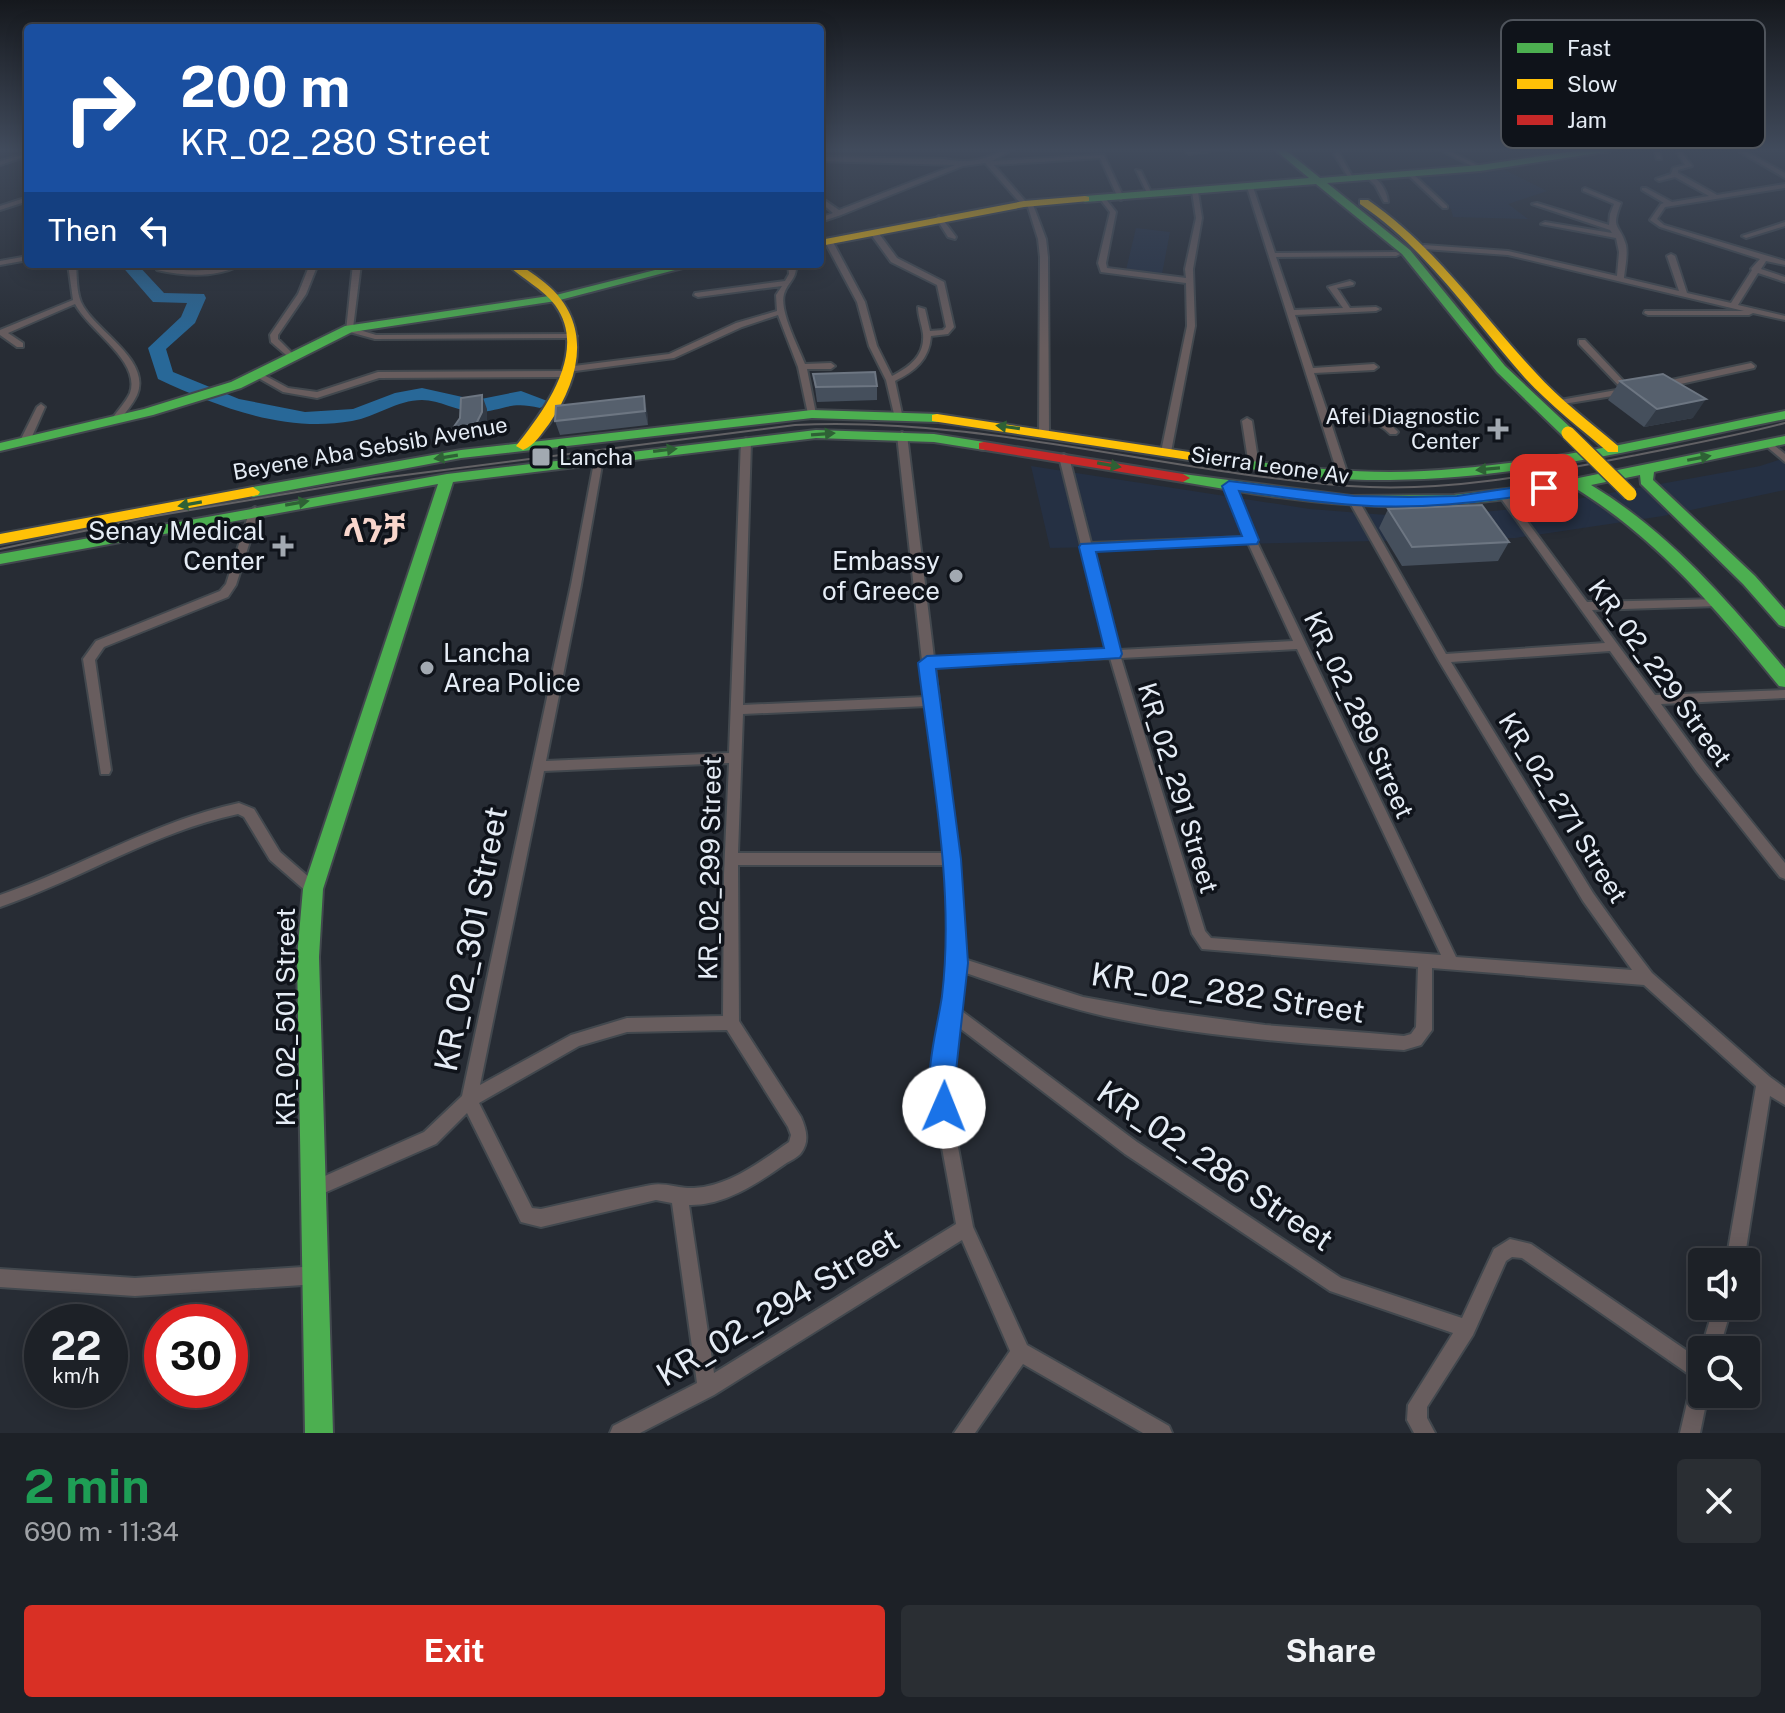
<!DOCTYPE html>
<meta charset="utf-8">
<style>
:root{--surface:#1d2127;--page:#2a2e33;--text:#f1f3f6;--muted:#a0a3a7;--line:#3b3e44;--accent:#d93025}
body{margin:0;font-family:"Public Sans","Noto Sans Ethiopic",sans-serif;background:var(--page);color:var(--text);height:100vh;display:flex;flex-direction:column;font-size:30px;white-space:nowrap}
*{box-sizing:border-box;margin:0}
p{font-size:26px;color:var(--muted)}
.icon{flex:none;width:44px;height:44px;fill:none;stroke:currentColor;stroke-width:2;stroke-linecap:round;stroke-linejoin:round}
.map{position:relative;height:1433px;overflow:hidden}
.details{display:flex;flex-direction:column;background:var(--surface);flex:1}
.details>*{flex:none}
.top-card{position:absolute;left:24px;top:24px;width:800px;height:244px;border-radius:8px;box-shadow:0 4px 20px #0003,0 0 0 2px var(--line);background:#1a4fa0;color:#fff;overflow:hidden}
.tools{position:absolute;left:1688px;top:1248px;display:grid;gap:16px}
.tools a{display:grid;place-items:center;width:72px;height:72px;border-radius:8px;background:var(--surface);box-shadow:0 4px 20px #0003,0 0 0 2px var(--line);font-size:40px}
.speed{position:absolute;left:24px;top:1304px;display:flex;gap:16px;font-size:40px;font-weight:700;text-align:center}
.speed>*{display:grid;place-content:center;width:104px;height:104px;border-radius:50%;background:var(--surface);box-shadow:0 4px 20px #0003,0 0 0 2px var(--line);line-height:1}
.speed small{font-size:20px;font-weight:400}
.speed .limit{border:12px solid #d22;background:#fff;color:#111}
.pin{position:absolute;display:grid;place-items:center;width:68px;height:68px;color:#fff;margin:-34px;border-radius:16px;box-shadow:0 4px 12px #0006}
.me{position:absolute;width:88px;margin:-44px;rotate:1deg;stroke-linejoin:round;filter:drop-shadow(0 0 6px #0008)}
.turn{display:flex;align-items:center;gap:28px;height:168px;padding:0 24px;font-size:36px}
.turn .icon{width:104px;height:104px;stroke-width:2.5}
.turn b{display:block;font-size:56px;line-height:68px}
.then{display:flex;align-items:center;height:76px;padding:0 24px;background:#0003;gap:16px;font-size:30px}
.round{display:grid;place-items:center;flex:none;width:84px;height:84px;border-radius:8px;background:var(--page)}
.headline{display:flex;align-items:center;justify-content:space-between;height:136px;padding:0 24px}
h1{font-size:48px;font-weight:700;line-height:60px;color:#1e9e55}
.cta{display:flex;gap:16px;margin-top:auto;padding:16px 24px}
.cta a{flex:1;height:92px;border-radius:8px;background:var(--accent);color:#fff;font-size:32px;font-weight:700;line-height:92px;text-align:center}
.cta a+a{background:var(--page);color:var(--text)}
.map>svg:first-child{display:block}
</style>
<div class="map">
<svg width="1785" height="1433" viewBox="0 0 1785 1433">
<rect width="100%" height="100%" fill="#272c34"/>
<path fill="#253043" d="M1505 170 1547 191 1508 204 1528 219 1453 217 1451 209 1418 177Z
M1136 228 1170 232 1162 274 1126 270Z
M1785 458V490L1663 516 1515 538 1050 548 1031 466 1310 509 1425 518 1532 507 1760 466Z"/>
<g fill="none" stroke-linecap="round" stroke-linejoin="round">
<path fill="#286898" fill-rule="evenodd" d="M120 264H137L164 293 204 294 206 298 195 323 166 349 173 372 239 399 305 412 353 409 395 393 422 388 476 400 521 391 550 402 540 408C508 400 503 412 475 412 456 411 440 400 422 400 397 400 376 417 352 421 285 433 218 407 158 379L148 348 181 317 187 303 153 302Z"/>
<g stroke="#42484e" stroke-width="4">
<path id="street" d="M1008 148H1015L992 161 1104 155 1124 198 1121 200 1118 198 1100 158 994 165 1027 203 1032 202 1046 239 1048 257 1049 432 1044 435 1039 432 1040 257 1038 239 1027 204 1022 205 985 163 963 166 841 215 820 222V218L833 213 820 202V197L839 210 955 165 820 161V157L944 159C971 164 984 160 1008 148Z
M1214 148H1231L1189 154 1186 152Z
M1436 148H1443L1483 168 1478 169Z
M1653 148H1659L1661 159H1657Z
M1733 148H1740L1785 173V178Z
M1680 150 1692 166 1678 170V173L1717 195 1785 184V188L1665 207 1657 219 1664 225 1785 261V265L1766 261 1761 269 1785 277V282L1758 273 1738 305 1785 316V320L1753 313 1749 315H1648L1644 313 1645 311H1744L1508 255 1424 249 1420 247 1424 245 1508 251 1617 276 1619 252 1616 238 1541 224 1545 222 1612 233 1610 230 1532 204 1537 203 1609 225 1610 214 1614 204 1583 191V189L1585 188 1621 203C1610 231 1620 223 1626 245 1628 256 1625 267 1624 278L1679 291 1667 256 1671 254 1675 256 1687 293 1731 303 1752 270 1751 269 1760 259 1660 227 1650 220 1661 204 1664 203 1642 190V188H1646L1672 202 1709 196 1675 177 1659 181 1656 179 1671 174 1673 168 1685 165 1677 152Z
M1337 152 1340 154 1353 178 1348 177 1334 154Z
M22 155 27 156 0 165V161Z
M1136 170 1141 171 1153 196 1148 195Z
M1407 172H1411L1447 206V208H1443L1407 174Z
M1365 174C1378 175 1387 190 1388 202H1384L1375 185 1365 176Z
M1250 185 1253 187 1275 253 1396 252 1400 254 1396 256 1276 257 1294 310 1343 308 1328 287 1350 281 1354 283 1353 285 1337 288 1350 308 1376 307 1380 309 1376 311 1295 315 1313 368 1374 364 1378 367 1374 370 1314 373 1328 414C1354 414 1379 410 1398 432L1396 434H1390C1373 416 1353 419 1330 420L1348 475 1346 477H1340L1338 475 1247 187Z
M1195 190 1198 192 1202 218 1193 269 1195 326 1171 452 1166 455 1161 452 1187 326 1186 283 1101 272 1098 263 1110 212 1100 199 1105 198 1116 212 1106 263 1107 268 1186 278 1185 269 1196 218 1192 192Z
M28 197V201L0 210V206Z
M939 216 941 217 956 237 955 239 948 237 936 218Z
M1785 222V226L1746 238 1742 236Z
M871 231H877L897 258 944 282 954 327 948 334 931 336C929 360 915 371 895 381L902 414 898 417 894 414 886 380 869 346 857 302 825 242 826 240 833 242 865 302 877 346 892 376C909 367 925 356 923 334 922 325 918 316 918 307L925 309 930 331 943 330 946 327 937 285 891 262 870 233Z
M28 256V260L0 265V261Z
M68 264H76C77 276 76 290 81 302 94 331 152 359 137 395 133 404 125 413 119 421L116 422 112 419C117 411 126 402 130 393 141 361 89 331 75 304L8 333 23 343V347H17L0 335V330L73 300Z
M156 264H164V267C177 270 191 271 205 270 216 268 229 263 239 266 214 278 184 276 157 270Z
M310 264H318L306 294 278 335V339L296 357 292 360 271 342 270 335 298 294Z
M353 264H361L353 328 376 335 573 334 577 336 573 338 375 339 346 331Z
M788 264H796C797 280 788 281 784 294 779 311 799 348 805 364L831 363 835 366 831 369H807L816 414 812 417 808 414 798 367 778 315 742 327 674 358 568 372V376L565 377 379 378 317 398 283 392 255 376 262 374 288 388 317 392 378 372 563 371V368L566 367 669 354 736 323 777 311 776 295 782 286 698 297 694 295 695 293 785 281 789 274Z
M1579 340H1585L1631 389V393L1557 405 1556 403 1560 400 1622 389 1579 344Z
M1751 363 1755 366 1754 368 1662 388 1658 385 1662 382Z
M41 404 45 407 30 441 28 443H22L20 441 37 407Z
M1247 418 1252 421 1259 466 1254 469 1249 466 1242 421Z
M902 432 907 435 934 658 1107 650 1059 457 1061 455 1064 454 1069 457 1091 543 1245 537 1224 486 1226 484H1232L1256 540 1456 957 1632 970 1583 901 1439 661 1349 501 1351 499H1357L1359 501 1446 654 1605 643 1500 497V493H1506L1587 602 1722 599 1723 602 1722 605 1718 606 1592 610 1655 695 1785 690V698L1661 704 1705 764 1785 863V879L1780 877 1697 772 1610 651 1451 662 1593 893 1623 935 1652 973 1770 1077 1785 1088V1105L1770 1096 1744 1262H1726L1756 1086 1644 985 1432 968V1030L1421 1045 1404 1050C1304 1044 1202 1037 1104 1016 1056 1005 1010 988 963 972L959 1009 1137 1142 1341 1278 1462 1318 1494 1249 1510 1239 1531 1244 1702 1361V1394H1708L1700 1433H1680L1693 1377 1522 1258 1512 1257 1506 1261 1473 1335 1427 1407V1418L1435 1433H1414L1407 1420 1408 1405 1453 1333 1330 1291 1125 1154 957 1026 950 1089 954 1126 973 1227 1027 1345 1169 1426 1172 1433H1143L1023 1364 975 1433H954L1010 1351 962 1240 714 1395 640 1433H610L613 1426 697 1383 672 1203 656 1200 541 1227 521 1222 467 1113 436 1144 315 1197 309 1195 307 1189 309 1183 424 1132 462 1096 571 585 595 457H601L603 459 581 585 546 761 729 753 741 441 746 438 751 441 743 705 926 697 897 435ZM1248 543 1293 641 1119 650 1093 550ZM1297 649 1441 955 1211 938 1205 931 1121 658ZM1110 658 1192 934 1202 949 1418 967 1416 1027 1411 1034 1404 1036 1369 1033 1265 1025 1160 1011 1083 997 964 959 958 859 935 667ZM927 706 944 853H738L743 714ZM729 763 724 874 723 1016 627 1018 571 1035 480 1085 544 771ZM738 865H945L950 963 934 1089 938 1126 956 1224 714 1373 689 1205C724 1206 758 1183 785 1164 790 1161 798 1157 801 1153 810 1141 806 1129 801 1117L739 1021ZM727 1030 788 1127 791 1135 789 1142C761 1161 730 1186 694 1188 680 1189 665 1182 651 1185 614 1192 578 1201 541 1209L532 1208 479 1103 579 1046 627 1032Z
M1769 441 1785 454V462L1766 446 1764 444Z
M255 507 260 510 236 585 228 597 104 647 95 660 111 770 109 774H101L83 659 96 641 220 591 226 584 250 510Z
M239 803 254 809 280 852 318 885 320 889 318 893 313 895 308 893 270 860 244 817 238 814C154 832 81 879 0 907V895C81 867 155 821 239 803Z
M318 1266 324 1269 327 1275 324 1281 318 1284 135 1296 0 1287V1269L135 1278Z
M1714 1306H1732L1719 1350H1702V1353L1701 1350Z"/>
</g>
<g stroke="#42484e" stroke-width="4">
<path id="fast" d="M1273 148H1283L1320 178 1480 165 1595 148H1615L1611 151 1480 171 1327 183 1410 250 1505 366 1573 430V436H1563L1497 372 1402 254 1316 184 1085 202 1080 199 1085 196 1309 178Z
M679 264H698L556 301 352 332 241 388 153 415 0 451V443L144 409 231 382 345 326 556 295Z
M812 410 937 414 944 418 937 422 812 418 461 458 253 497 246 492 253 487 461 450Z
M1785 411V419C1655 445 1524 479 1390 480 1329 481 1269 472 1209 463L1202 459 1209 455C1269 464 1329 472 1390 472 1524 470 1655 437 1785 411Z
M816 430 934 434 984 442 991 446 984 450 934 442 816 438 453 482 323 889 319 957 333 1433H305L297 957 303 889 438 484 0 564V554L447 474Z
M1785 436V444L1654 472 1653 480 1755 576 1785 610V627L1779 625 1743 584 1641 484 1640 475 1591 485C1669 532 1727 600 1785 669V687L1779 686C1718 611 1658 539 1575 488 1510 500 1444 508 1379 506 1313 504 1248 493 1183 482L1176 478 1183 474 1351 496 1454 495 1549 484Z"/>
</g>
<g stroke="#42484e" stroke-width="4">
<path id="slow" d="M1085 196 1089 197V201L1024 207 820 246V240L1024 201Z
M1360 200H1368C1436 247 1479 312 1535 372 1560 400 1590 422 1618 446V452H1608C1580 428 1550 405 1525 378 1471 317 1429 251 1360 204Z
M507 264C522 264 529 271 540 279 593 318 583 375 549 424 542 433 534 446 523 450L516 446C544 411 589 351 555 305 542 288 522 279 507 264Z
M937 414 1209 455 1216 459 1209 463 932 421V415Z
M253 487 260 492 258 495 0 544V534Z"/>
</g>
<g stroke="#42484e" stroke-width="4">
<path id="jam" d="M984 442 1183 474 1190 478 1183 482 979 449V443Z"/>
</g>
<use href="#street" fill="#685d5e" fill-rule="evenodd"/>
<use href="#fast" fill="#4caf50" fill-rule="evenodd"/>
<use href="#slow" fill="#ffc107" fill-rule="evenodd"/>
<use href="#jam" fill="#c62828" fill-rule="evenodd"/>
<path stroke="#626164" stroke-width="2" d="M0 549 149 517 374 479 795 425C983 416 1163 472 1349 486 1447 493 1541 474 1637 455 1686 445 1736 436 1785 423"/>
<g stroke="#42484e" stroke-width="16" stroke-linecap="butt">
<path id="slow-bridge" d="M1568 433 1630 494"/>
</g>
<use href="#slow-bridge" stroke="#ffc107" stroke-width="13"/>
</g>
<path fill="#454f5c" d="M813 374 877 386V400L817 402Z
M1620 381 1693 418 1644 427 1608 400Z
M647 411 648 425 560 435 555 421Z
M1388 509 1509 542 1498 561 1402 566 1379 528Z"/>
<path fill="#323a45" d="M482 395 487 409V426L481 439 459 442 453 428Z
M644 396 647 411 648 425 645 411Z
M1706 399 1693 418 1644 427 1657 409Z"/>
<path fill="#56606d" stroke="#6d7682" stroke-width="2" d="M875 372 877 386 816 387 813 374Z
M1663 374 1706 399 1657 409 1620 381Z
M482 395V412L476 424 453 428 460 418 461 398Z
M644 396 645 411 555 421 556 406Z
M1482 505 1509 542 1412 547 1388 509Z"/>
<defs><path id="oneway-solid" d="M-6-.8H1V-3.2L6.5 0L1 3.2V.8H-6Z" transform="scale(2)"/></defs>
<g fill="#2e6135">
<use href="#oneway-solid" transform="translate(1008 427) rotate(-172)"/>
<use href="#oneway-solid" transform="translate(823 434) rotate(-4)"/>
<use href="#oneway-solid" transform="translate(665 450) rotate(-7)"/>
<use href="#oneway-solid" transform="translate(446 457) rotate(171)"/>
<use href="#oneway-solid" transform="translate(1699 458) rotate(-11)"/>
<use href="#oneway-solid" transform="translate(1109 465) rotate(10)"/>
<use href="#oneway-solid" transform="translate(1488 469) rotate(175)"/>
<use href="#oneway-solid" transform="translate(297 503) rotate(-10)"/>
<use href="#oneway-solid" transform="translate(190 504) rotate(170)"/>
</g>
<linearGradient id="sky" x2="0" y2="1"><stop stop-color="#15181d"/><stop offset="0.43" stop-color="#414b5c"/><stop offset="1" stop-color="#414b5c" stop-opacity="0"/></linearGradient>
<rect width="1785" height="348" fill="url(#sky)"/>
<path fill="#1a73e8" stroke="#114b97" stroke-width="2" d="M1229 481 1354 496 1409 497 1457 496 1544 483 1551 488 1544 493C1481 502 1419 510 1355 505 1316 503 1277 496 1239 491L1259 540 1257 544 1096 552 1122 654 1120 658 936 669 961 859 968 963 954 1089 956 1107 952 1116 944 1120 935 1116C921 1082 937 1031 942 996 955 887 931 771 918 663L927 656 1104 648 1079 547 1081 544 1242 536 1222 486Z"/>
<g fill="#a2a9b1" stroke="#0f131a" stroke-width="3">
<path d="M1494 417h8v8h8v8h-8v8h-8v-8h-8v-8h8z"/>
<rect x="531" y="447" width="20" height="20" rx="4"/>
<path d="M279 534h8v8h8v8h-8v8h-8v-8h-8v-8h8z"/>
<circle cx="956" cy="576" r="8"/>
<circle cx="427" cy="668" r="8"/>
</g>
<g text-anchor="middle" stroke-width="7" stroke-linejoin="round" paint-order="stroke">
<g font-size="22" fill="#e5ecf5" stroke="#0f131a" text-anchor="end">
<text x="1480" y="424">Afei Diagnostic<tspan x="1480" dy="25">Center</tspan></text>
<text x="559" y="465" text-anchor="start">Lancha</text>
</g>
<g font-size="22" fill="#e5ecf5" stroke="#0f131a">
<text transform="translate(370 448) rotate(-10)" y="8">Beyene Aba Sebsib Avenue</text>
<text transform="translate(1270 465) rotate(8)" y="8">Sierra Leone Av</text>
</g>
<g font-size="26" fill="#e5ecf5" stroke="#0f131a" text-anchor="end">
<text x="265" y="540">Senay Medical<tspan x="265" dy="30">Center</tspan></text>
<text x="940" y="570">Embassy<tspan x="940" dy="30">of Greece</tspan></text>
<text x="443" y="662" text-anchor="start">Lancha<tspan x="443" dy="30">Area Police</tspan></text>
</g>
<g font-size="26" fill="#e5ecf5" stroke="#0f131a">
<text transform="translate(1660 673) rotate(54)" y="9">KR_02_229 Street</text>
<text transform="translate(1359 715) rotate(65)" y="9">KR_02_289 Street</text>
<text transform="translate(1178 788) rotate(73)" y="9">KR_02_291 Street</text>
<text transform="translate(1563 808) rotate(58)" y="9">KR_02_271 Street</text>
<text transform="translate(710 868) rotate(-89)" y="9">KR_02_299 Street</text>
<text transform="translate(286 1017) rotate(-90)" y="9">KR_02_501 Street</text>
</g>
<g font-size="32" fill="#e5ecf5" stroke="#0f131a">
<text transform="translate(471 939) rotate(-79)" y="11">KR_02_301 Street</text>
<text transform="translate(1228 993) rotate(8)" y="11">KR_02_282 Street</text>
<text transform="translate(1215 1166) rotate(34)" y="11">KR_02_286 Street</text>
<text transform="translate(778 1307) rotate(-31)" y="11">KR_02_294 Street</text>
</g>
<g font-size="34" font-weight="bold" fill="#f8d6cc" stroke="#0f131a">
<text x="374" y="542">ላንቻ</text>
</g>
</g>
<rect x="1501" y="20" width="264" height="128" rx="12" fill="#0f131a" stroke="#4f545c" stroke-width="2"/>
<rect x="1517" y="43" width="36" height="10" fill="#4caf50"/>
<rect x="1517" y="79" width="36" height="10" fill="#ffc107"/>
<rect x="1517" y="115" width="36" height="10" fill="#c62828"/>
<g font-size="22" fill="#e5ecf5">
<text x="1567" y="56">Fast</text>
<text x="1567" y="92">Slow</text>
<text x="1567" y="128">Jam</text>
</g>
</svg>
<div class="tools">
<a><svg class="icon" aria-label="sound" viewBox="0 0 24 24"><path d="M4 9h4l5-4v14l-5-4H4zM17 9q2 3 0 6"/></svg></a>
<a><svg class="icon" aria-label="search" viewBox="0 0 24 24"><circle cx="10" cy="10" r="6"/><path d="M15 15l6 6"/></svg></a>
</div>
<div class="speed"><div>22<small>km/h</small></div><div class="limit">30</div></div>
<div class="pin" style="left:1544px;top:488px;background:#d93025"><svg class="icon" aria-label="arrive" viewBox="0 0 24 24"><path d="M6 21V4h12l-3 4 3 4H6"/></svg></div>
<svg class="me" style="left:944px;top:1107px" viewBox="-20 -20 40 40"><circle r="19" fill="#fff"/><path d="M0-13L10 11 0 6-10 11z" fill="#1a73e8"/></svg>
<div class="top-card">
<div class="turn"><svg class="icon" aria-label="right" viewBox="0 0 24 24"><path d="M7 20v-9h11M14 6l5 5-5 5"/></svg><div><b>200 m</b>KR_02_280 Street</div></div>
<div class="then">Then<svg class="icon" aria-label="left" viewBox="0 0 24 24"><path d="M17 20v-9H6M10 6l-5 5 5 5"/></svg></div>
</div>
</div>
<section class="details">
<div class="headline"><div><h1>2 min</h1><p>690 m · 11:34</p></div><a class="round"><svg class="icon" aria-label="close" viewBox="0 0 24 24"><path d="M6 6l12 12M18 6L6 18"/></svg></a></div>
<div class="cta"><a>Exit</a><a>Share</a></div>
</section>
